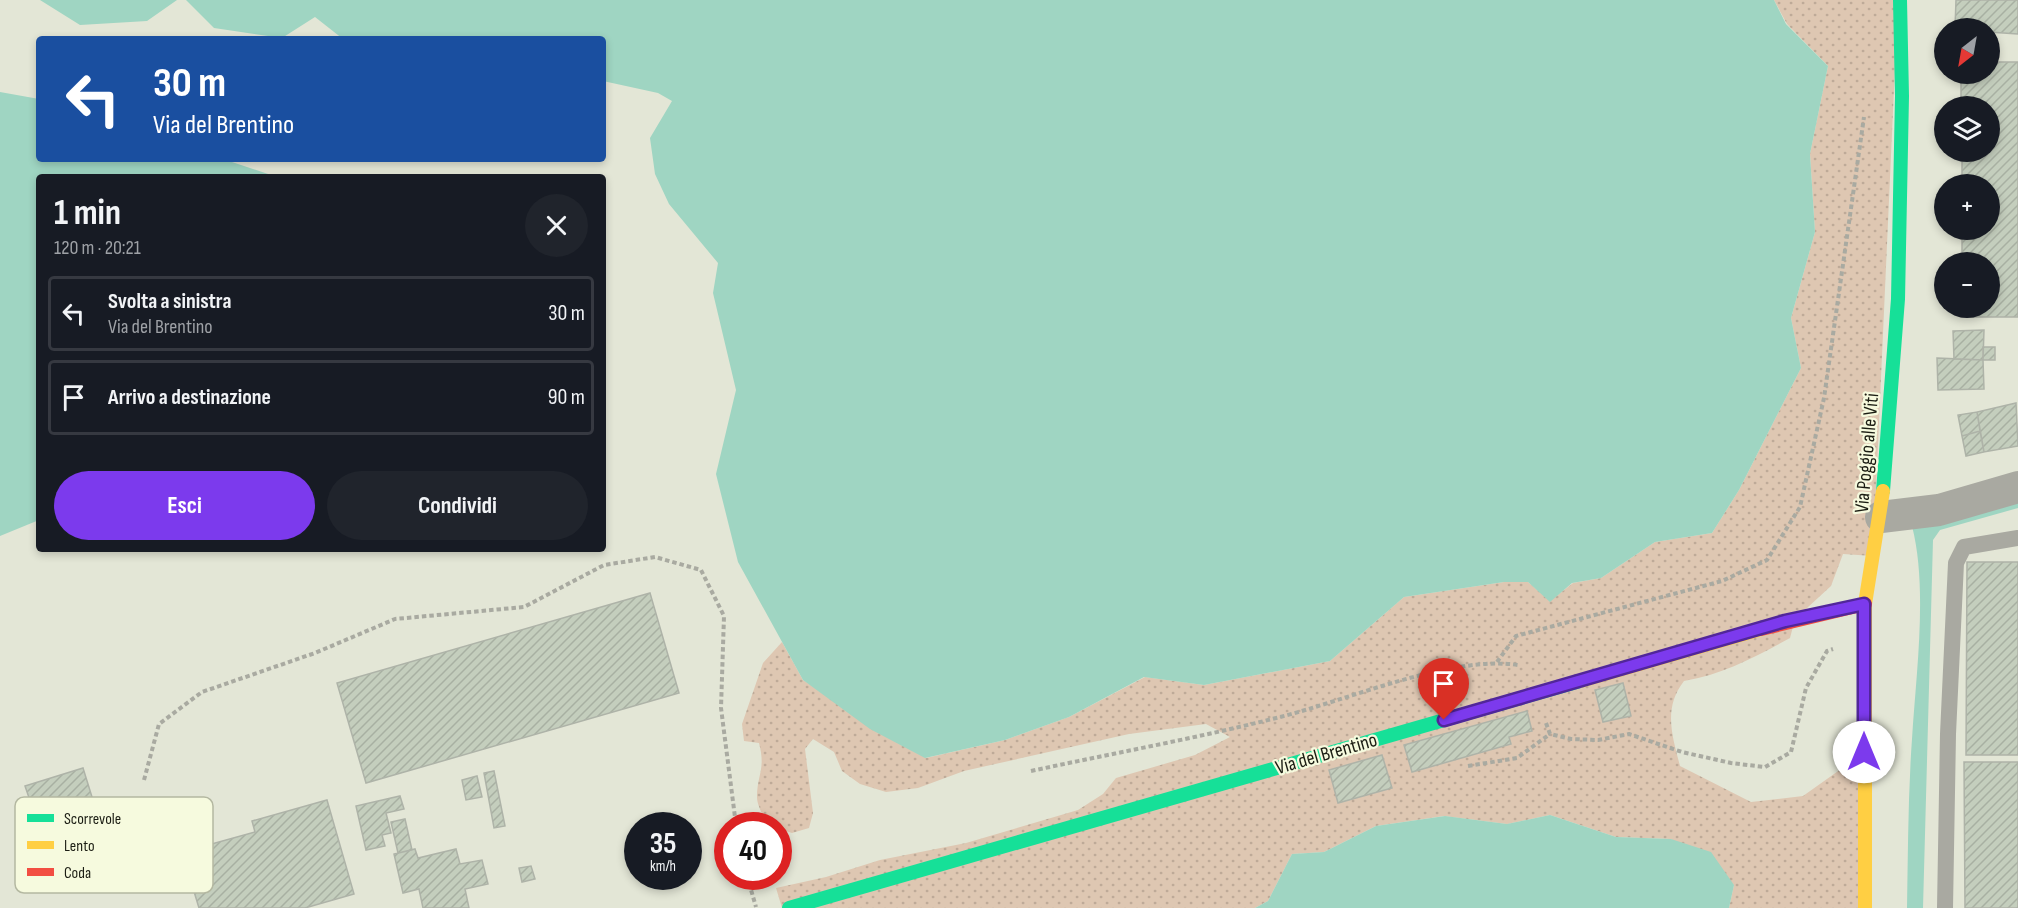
<!DOCTYPE html>
<html lang="it">
<meta charset="utf-8">
<style>
:root{--surface:#171b24;--page:#20242c;--text:#f1f3f6;--muted:#9ea1a6;--line:#363941;--accent:#7c3aed}
body{margin:0;font-family:"Sofia Sans Condensed",sans-serif;background:var(--page);color:var(--text);height:100vh;display:flex;flex-direction:column;font-size:22px;white-space:nowrap}
*{box-sizing:border-box;margin:0}
p{font-size:20px;color:var(--muted)}
.icon{flex:none;width:33px;height:33px;fill:none;stroke:currentColor;stroke-width:2;stroke-linecap:round;stroke-linejoin:round}
.map{position:relative;flex:1;overflow:hidden}
.side{position:absolute;left:36px;top:174px;width:570px;height:378px;display:flex;flex-direction:column;background:var(--surface);border-radius:6px;box-shadow:0 3px 9px #0003}
.side>*{flex:none}
.hud{position:absolute;left:36px;top:36px;width:570px;height:126px;border-radius:6px;box-shadow:0 3px 9px #0003;background:#1a4fa0;color:#fff;overflow:hidden}
.needle{width:39px;rotate:211deg}
.fabs{position:absolute;left:1934px;top:18px;display:grid;gap:12px}
.fabs a{display:grid;place-items:center;width:66px;height:66px;border-radius:50%;background:var(--surface);box-shadow:0 3px 9px #0003;font-size:30px}
.speed{position:absolute;left:624px;top:812px;display:flex;gap:12px;font-size:30px;font-weight:700;text-align:center}
.speed>*{display:grid;place-content:center;width:78px;height:78px;border-radius:50%;background:var(--surface);box-shadow:0 3px 9px #0003;line-height:1}
.speed small{font-size:15px;font-weight:400}
.speed .limit{border:9px solid #d22;background:#fff;color:#111}
.pin{position:absolute;display:grid;place-items:center;width:51px;height:51px;color:#fff;margin:-62px -26px;border-radius:50% 50% 50% 0;rotate:-45deg;box-shadow:0 0 6px #0007}
.pin .icon{rotate:45deg}
.me{position:absolute;width:66px;margin:-33px;rotate:0deg;stroke-linejoin:round;filter:drop-shadow(0 0 4px #0008)}
.turn{display:flex;align-items:center;gap:21px;height:126px;padding:0 18px;font-size:27px}
.turn .icon{width:78px;height:78px;stroke-width:2.5}
.turn b{display:block;font-size:42px;line-height:51px}
.round{display:grid;place-items:center;flex:none;width:63px;height:63px;border-radius:32px;background:var(--page)}
.head{display:flex;align-items:center;justify-content:space-between;height:102px;padding:0 18px}
h1{font-size:36px;font-weight:700;line-height:45px}
.primary-button{display:flex;gap:12px;margin-top:auto;padding:12px 18px}
.primary-button a{flex:1;height:69px;border-radius:36px;background:var(--accent);color:#fff;font-size:24px;font-weight:700;line-height:69px;text-align:center}
.primary-button a+a{background:var(--page);color:var(--text)}
ul{padding:0;list-style:none}
li{display:flex;align-items:center;gap:18px;height:75px;margin:0 12px 9px;padding:0 6px;border:3px solid var(--line);border-radius:6px}
li div{flex:1}
li b{display:block;font-size:22px}
li em{font-style:normal}
.map>svg:first-child{display:block}
</style>
<div class="map">
<svg width="2018" height="908" viewBox="0 0 2018 908">
<defs>
<pattern id="grass-dots" width="8" height="8" patternUnits="userSpaceOnUse" patternTransform="scale(1.5)"><rect width="8" height="8" fill="#dec7b2"/><path d="M2 2h.1M6 6h.1" fill="none" stroke="#beaa98" stroke-width="1.8" stroke-linecap="round"/></pattern>
<pattern id="building-hatch" width="6" height="6" patternUnits="userSpaceOnUse" patternTransform="scale(1.5)"><rect width="6" height="6" fill="#c4cebd"/><path d="M-1 1l2-2M0 6l6-6M5 7l2-2" fill="none" stroke="#a8b0a2"/></pattern>
</defs>
<rect width="100%" height="100%" fill="#e3e6d6"/>
<path fill="url(#grass-dots)" d="M1774 0H1898L1873 556 1843 554 1831 586 1795 619 1790 638C1755 657 1724 674 1684 681 1663 708 1672 735 1680 766L1751 802 1803 796 1865 752V908H1729L1734 885 1671 839 1616 837 1550 815 1507 824 1444 816 1376 826 1324 852 1292 854 1268 901 1255 908H782L776 888 826 877 880 860 966 843 1078 810 1103 794 1116 778 1195 755 1230 737 1206 724 1129 734 964 771 918 788 886 792 860 784 842 771 834 752 813 739 805 749 813 813 809 828 792 833 779 829 778 825H768C764 817 757 806 757 797 757 774 766 770 759 743L744 741 742 724 763 663 782 642 803 680 926 758 1005 740 1069 717 1145 677 1204 685 1330 661 1404 597 1504 582H1528L1550 601 1573 583 1601 578 1655 542 1712 533 1739 490 1801 368 1791 318 1815 232 1810 154 1828 66 1787 24Z"/>
<path fill="#9fd5c2" d="M40 0H177L147 21 80 25Z
M186 0H1774L1786 24 1828 66 1810 154 1815 232 1791 318 1801 368 1739 490 1712 533 1655 542 1601 578 1572 583 1550 602 1528 582H1504L1404 597 1330 661 1204 685 1144 677 1069 717 1005 740 925 758 870 729 803 680 738 562 716 474 736 390 713 293 718 263 669 204 655 174 650 138 672 101 658 93 603 81V39H343L315 17 282 38 214 28Z
M0 92 39 99V159L229 161 274 176 327 177H39V520L0 536Z
M2018 501V508L1940 530 1933 540 1923 908H1907C1908 852 1908 795 1912 739 1916 674 1928 588 1912 526Z
M1550 815 1616 837 1671 839 1711 852 1734 885 1729 908H1255L1268 901 1292 854 1324 852 1376 826 1445 816 1507 824Z"/>
<path fill="url(#building-hatch)" stroke="#aeb3a8" stroke-width="1.5" d="M1956 0H2018V34L1989 32V28H1955Z
M1989 62H2018V317H1962V308H1989V262H1962V230H1989V184H1962V152H1989V106H1961V74H1989Z
M1984 330 1983 360 1954 359 1953 331Z
M1983 347H1995V360H1983Z
M1937 358 1983 360 1984 389 1938 390Z
M2016 403 2018 446 1984 452 1977 412Z
M1977 412 1980 431 1962 436 1958 415Z
M1980 431 1984 452 1966 456 1962 436Z
M1967 562H2018V755H1966Z
M650 593 679 693 366 783 337 683Z
M1623 683 1631 716 1603 722 1595 690Z
M1527 711 1532 731 1509 737 1511 744 1412 772 1404 745Z
M1382 755 1392 788 1338 803 1329 770Z
M1964 762H2018V908H1965Z
M83 768 92 797 35 815 25 786Z
M494 771 505 826 494 828 484 773Z
M477 776 482 797 466 800 462 780Z
M400 796 404 809 386 813 391 833 382 835 385 846 366 850 356 806Z
M327 800 354 894 305 908H199L185 862 199 857 197 848 255 832 252 821Z
M405 819 412 850 398 853 391 822Z
M415 849 418 858 456 849 460 864 482 860 488 884 465 889 469 908H423L419 889 403 893 394 854Z
M531 866 535 879 522 882 519 868Z"/>
<g fill="none" stroke-linecap="round" stroke-linejoin="round">
<path stroke="#a9aaa1" stroke-width="4" stroke-dasharray="4.5 3" stroke-linecap="butt" d="M1497 662 1516 636 1722 581 1767 560 1800 507 1824 398 1864 117
M1546 723 1550 734 1571 739 1598 740 1629 734 1682 752 1731 763 1765 767 1791 752 1806 688 1827 651 1833 649
M1468 766 1517 758 1550 734
M1031 771C1114 753 1198 738 1280 717 1348 700 1451 655 1518 665
M144 780 159 724 202 692 315 653 395 619 524 607 604 565 655 557 701 570 724 616 721 708 736 825
M747 876 756 907"/>
<path stroke="#a9a9a1" stroke-width="16" d="M1945 908 1948 734 1956 563 1964 547 2018 538"/>
<path stroke="#a9a9a1" stroke-width="32" d="M1881 517 1939 510 2018 487"/>
<path stroke="#16e098" stroke-width="14" d="M1883 491 1898 299 1902 96 1900 0
M789 908 1580 681"/>
<path stroke="#ffcf43" stroke-width="14" d="M1580 681 1761 629
M1865 908V604L1883 491"/>
<path stroke="#f24e42" stroke-width="14" d="M1761 629 1865 604"/>
</g>
<g fill="none" stroke-linecap="round" stroke-linejoin="round">
<g stroke="#51269a" stroke-width="15">
<path id="route" d="M1444 720 1785 621 1864 604V752"/>
</g>
<use href="#route" stroke="#7c3aed" stroke-width="10"/>
</g>
<g text-anchor="middle" stroke-width="4.5" stroke-linejoin="round" paint-order="stroke">
<g font-size="20" fill="#1b1d13" stroke="#f6fade">
<text transform="translate(1866 453) rotate(-85)" y="7">Via Poggio alle Viti</text>
<text transform="translate(1326 753) rotate(-16)" y="7">Via del Brentino</text>
</g>
</g>
<rect x="15" y="797" width="198" height="96" rx="9" fill="#f6fade" stroke="#b4b8a1" stroke-width="1.5"/>
<rect x="27" y="814" width="27" height="8" fill="#16e098"/>
<rect x="27" y="841" width="27" height="8" fill="#ffcf43"/>
<rect x="27" y="868" width="27" height="8" fill="#f24e42"/>
<g font-size="16" fill="#1b1d13">
<text x="64" y="824">Scorrevole</text>
<text x="64" y="851">Lento</text>
<text x="64" y="878">Coda</text>
</g>
</svg>
<div class="fabs">
<a><svg class="needle" viewBox="-14 -14 28 28"><path d="M0-13l5 13h-10z" fill="#e53935"/><path d="M0 13l5-13h-10z" fill="#9ea1a6"/></svg></a>
<a><svg class="icon" aria-label="layers" viewBox="0 0 24 24"><path d="M12 4l9 5-9 5-9-5zM3 14l9 5 9-5"/></svg></a>
<a>+</a>
<a>−</a>
</div>
<div class="speed"><div>35<small>km/h</small></div><div class="limit">40</div></div>
<div class="pin" style="left:1444px;top:720px;background:#d93025"><svg class="icon" aria-label="arrive" viewBox="0 0 24 24"><path d="M6 21V4h12l-3 4 3 4H6"/></svg></div>
<svg class="me" style="left:1864px;top:752px" viewBox="-20 -20 40 40"><circle r="19" fill="#fff"/><path d="M0-13L10 11 0 6-10 11z" fill="#7c3aed"/></svg>
<div class="hud">
<div class="turn"><svg class="icon" aria-label="left" viewBox="0 0 24 24"><path d="M17 20v-9H6M10 6l-5 5 5 5"/></svg><div><b>30 m</b>Via del Brentino</div></div>
</div>
<section class="side">
<div class="head"><div><h1>1 min</h1><p>120 m · 20:21</p></div><a class="round"><svg class="icon" aria-label="close" viewBox="0 0 24 24"><path d="M6 6l12 12M18 6L6 18"/></svg></a></div>
<ul>
<li><svg class="icon" aria-label="left" viewBox="0 0 24 24"><path d="M17 20v-9H6M10 6l-5 5 5 5"/></svg><div><b>Svolta a sinistra</b><p>Via del Brentino</p></div><em>30 m</em></li>
<li><svg class="icon" aria-label="arrive" viewBox="0 0 24 24"><path d="M6 21V4h12l-3 4 3 4H6"/></svg><div><b>Arrivo a destinazione</b></div><em>90 m</em></li>
</ul>
<div class="primary-button"><a>Esci</a><a>Condividi</a></div>
</section>
</div>
